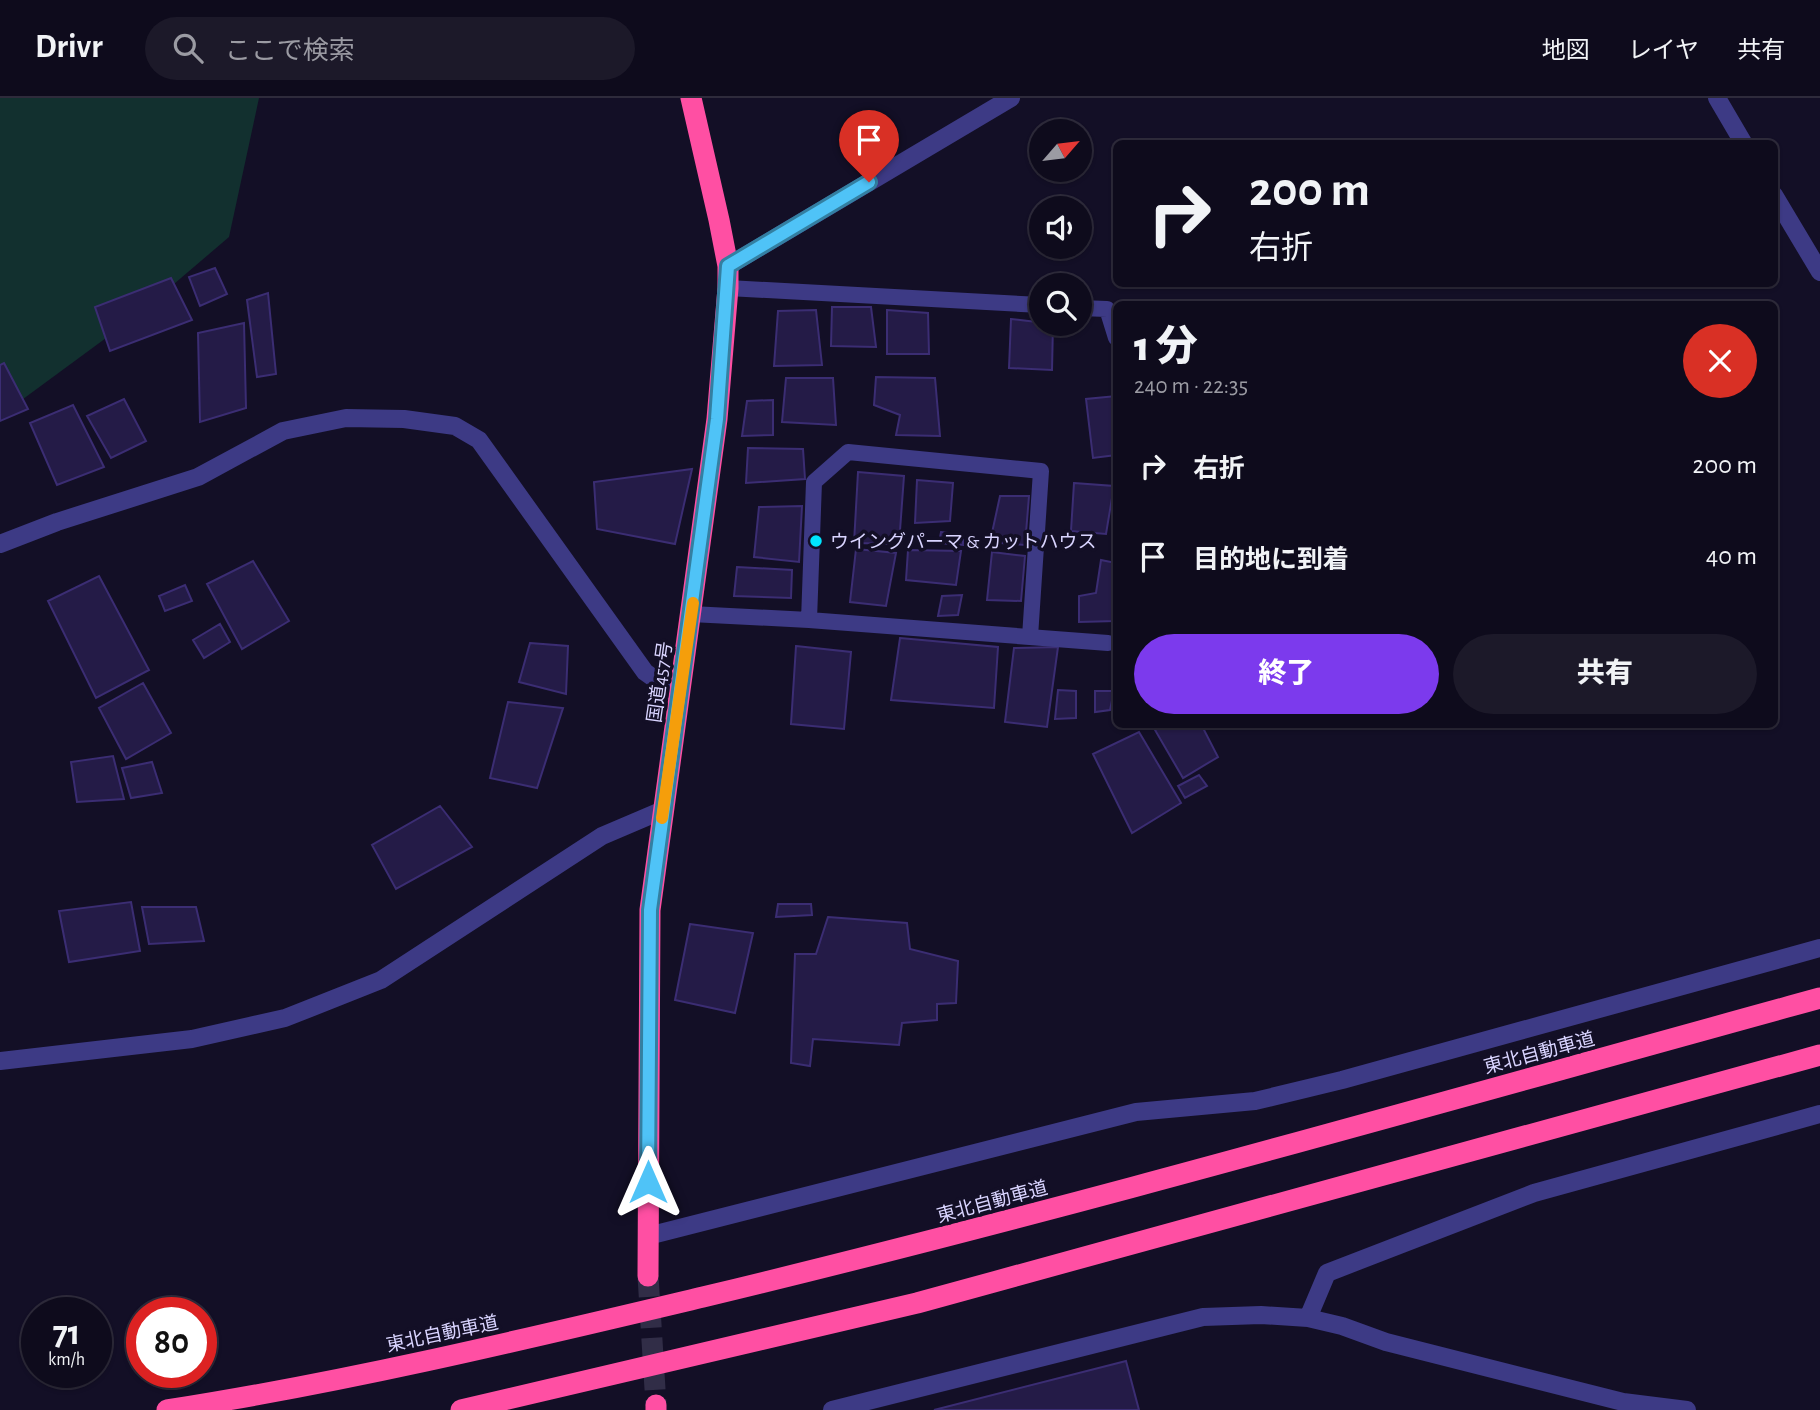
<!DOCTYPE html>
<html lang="ja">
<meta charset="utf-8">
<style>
:root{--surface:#0e0b1c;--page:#1c1929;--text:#f1f3f6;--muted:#9b9ba3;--line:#2e2b3b;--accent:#7c3aed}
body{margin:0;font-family:"Alegreya Sans","Noto Sans JP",sans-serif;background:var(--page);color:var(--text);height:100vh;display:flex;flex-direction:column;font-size:26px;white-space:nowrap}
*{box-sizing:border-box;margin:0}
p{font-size:23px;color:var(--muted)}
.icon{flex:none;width:38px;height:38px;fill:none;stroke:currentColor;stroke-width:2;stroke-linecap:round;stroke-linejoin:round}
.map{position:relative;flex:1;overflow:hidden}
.panel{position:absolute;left:1113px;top:203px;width:665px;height:427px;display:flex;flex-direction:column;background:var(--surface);border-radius:10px;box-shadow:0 2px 5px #0004,0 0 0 2px var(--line)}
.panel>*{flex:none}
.banner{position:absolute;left:1113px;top:42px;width:665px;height:147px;border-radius:10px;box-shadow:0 2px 5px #0004,0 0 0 2px var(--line);background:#0e0b1c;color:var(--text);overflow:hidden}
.needle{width:46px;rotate:62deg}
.buttons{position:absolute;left:1029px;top:21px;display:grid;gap:14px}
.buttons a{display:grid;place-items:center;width:63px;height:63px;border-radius:50%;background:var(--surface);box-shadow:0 2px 5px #0004,0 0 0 2px var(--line);font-size:35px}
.speed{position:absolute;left:21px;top:1199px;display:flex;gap:14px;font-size:35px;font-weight:700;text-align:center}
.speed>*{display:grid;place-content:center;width:91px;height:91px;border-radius:50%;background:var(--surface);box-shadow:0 2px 5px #0004,0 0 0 2px var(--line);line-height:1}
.speed small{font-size:18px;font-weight:400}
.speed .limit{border:10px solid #d22;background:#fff;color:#111}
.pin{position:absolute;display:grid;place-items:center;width:60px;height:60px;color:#fff;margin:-72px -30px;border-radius:50% 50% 50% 0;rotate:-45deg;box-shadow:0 0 7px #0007}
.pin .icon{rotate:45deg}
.me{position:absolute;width:77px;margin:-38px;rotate:0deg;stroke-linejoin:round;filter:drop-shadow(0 0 5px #0008)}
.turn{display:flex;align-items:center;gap:24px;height:147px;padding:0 21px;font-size:32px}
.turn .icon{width:91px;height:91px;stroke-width:2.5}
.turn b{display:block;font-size:49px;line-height:60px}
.round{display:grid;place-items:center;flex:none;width:74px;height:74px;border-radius:37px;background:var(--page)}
.headline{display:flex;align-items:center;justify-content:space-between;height:119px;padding:0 21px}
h1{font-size:42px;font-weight:800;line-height:52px}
.button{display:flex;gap:14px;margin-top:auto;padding:14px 21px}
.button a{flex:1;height:80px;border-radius:42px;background:var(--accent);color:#fff;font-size:28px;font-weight:800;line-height:80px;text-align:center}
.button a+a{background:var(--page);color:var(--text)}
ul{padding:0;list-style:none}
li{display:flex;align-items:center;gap:21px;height:91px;padding:0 21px}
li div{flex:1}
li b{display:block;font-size:26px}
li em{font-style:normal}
header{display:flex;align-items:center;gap:42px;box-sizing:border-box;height:98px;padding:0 35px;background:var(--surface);border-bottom:2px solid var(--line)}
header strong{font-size:33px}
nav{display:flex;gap:38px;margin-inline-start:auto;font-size:24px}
.search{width:490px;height:63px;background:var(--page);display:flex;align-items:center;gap:18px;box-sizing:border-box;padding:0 24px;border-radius:38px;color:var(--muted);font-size:26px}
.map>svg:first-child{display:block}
</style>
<header>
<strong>Drivr</strong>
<div class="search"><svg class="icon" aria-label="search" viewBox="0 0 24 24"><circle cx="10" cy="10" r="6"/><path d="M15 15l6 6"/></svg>ここで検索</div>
<nav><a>地図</a><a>レイヤ</a><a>共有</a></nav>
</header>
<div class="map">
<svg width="1820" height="1312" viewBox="0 0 1820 1312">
<rect width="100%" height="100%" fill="#130f26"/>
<path fill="#12302f" d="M0 0H259L229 139 140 215 0 318Z"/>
<path fill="#241b47" stroke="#3b2d73" stroke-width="2" d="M215 170 227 196 200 208 189 179Z
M171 180 192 222 110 253 95 209Z
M268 195 276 276 257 279 247 202Z
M832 209H871L876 249 831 248Z
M816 212 822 267 774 268 778 213Z
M887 212 928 215 929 256H887Z
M1011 221 1053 226 1052 272 1009 270Z
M244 225 246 310 200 324 198 235Z
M4 265 28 311 0 323V267Z
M876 279 935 280 940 338 896 337 900 317 874 307Z
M786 280H833L836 327 782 324Z
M1116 298V357L1093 360 1086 301Z
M124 301 146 343 111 360 87 318Z
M773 302V337L742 338 747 303Z
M73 307 104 369 57 387 30 325Z
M748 350 803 351 805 381 746 385Z
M692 371 675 446 597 431 594 384Z
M858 374 904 378 899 446 854 445Z
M917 382 953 385 950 423 915 425Z
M1074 385 1114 388 1106 436 1071 433Z
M1000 398H1029L1025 447 990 444Z
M802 408 799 464 754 459 759 409Z
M941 434 963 437V447L939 445Z
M856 451 896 455 886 508 850 504Z
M908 452 961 453 956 487 906 482Z
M992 454 1025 458 1021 503 987 502Z
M1101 462 1116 465V523L1079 524V498L1096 495Z
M253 463 289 523 242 551 207 486Z
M737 469 792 472 791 500 734 498Z
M99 478 149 572 96 600 48 503Z
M185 487 192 503 165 513 159 498Z
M962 497 958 517 938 518 942 498Z
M220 526 230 544 204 560 193 542Z
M900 540 998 549 994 610 891 602Z
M530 545 568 548 566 596 519 584Z
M796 548 851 554 844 631 791 626Z
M1058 549 1047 629 1005 624 1014 550Z
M143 585 171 635 126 661 99 610Z
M1058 592 1076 593V620L1055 621Z
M1095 593H1114L1110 612 1095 614Z
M508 604 563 610 537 690 490 680Z
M1167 626H1201L1218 659 1183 680 1155 632Z
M1139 634 1181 705 1132 735 1093 656Z
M113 658 124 701 77 704 71 664Z
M152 664 162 695 131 700 122 670Z
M1199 677 1207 688 1185 700 1178 688Z
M440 708 472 749 396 791 372 747Z
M131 804 140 853 69 864 59 813Z
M778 806H811L812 817 776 819Z
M142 809H196L204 843 149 846Z
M828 819 907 825 910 851 958 863 956 905 937 906V922L902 925 899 947 813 941 810 968 791 965 795 856H816Z
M690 826 753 835 735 915 675 902Z
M1126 1263 1139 1312H934Z"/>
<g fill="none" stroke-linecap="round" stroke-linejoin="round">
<path stroke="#312d47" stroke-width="21" stroke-dasharray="21 10" stroke-linecap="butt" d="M648 1178 656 1307"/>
<path stroke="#3d3a85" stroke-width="16" d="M728 190 1041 207
M1080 210 1107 211 1116 240
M691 516 809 522 1108 545
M809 522 814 384 848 354 1041 373 1030 539"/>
<path stroke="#3d3a85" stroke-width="18" d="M1717 0 1744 46
M1774 97 1820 174
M728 168 1011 0
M0 446 57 424 198 379 283 333 346 320 404 321 455 328 479 342 645 574 680 599
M0 963 192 941 285 920 381 882 602 738 663 712
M648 1138 1136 1014 1255 1003 1342 982 1820 850
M1308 1220 1327 1175 1534 1095 1820 1016
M832 1312 1203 1219 1261 1217 1308 1220 1342 1228 1386 1244 1623 1304 1687 1312"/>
<path stroke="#ff4fa3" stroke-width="21" d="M648 1178 650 812 717 321 728 190V168L719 122 691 0
M167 1312C347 1284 526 1241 703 1199 1078 1109 1448 1002 1820 900
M461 1312 917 1205 1820 957
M656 1312V1307"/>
</g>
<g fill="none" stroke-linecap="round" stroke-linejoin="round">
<g stroke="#337fa1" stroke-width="18">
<path id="route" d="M648 1084 650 812 717 321 728 168 869 84"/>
</g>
<use href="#route" stroke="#4fc3f7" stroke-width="12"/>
<path stroke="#f59e0b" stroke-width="12" d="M662 720 693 505"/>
</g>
<circle fill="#00e5ff" stroke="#130f26" stroke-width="2.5" cx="816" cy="443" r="7"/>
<g text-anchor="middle" stroke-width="7" stroke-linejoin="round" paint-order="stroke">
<g font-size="19" fill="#d9d4ff" stroke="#130f26" text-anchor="start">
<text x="830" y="450">ウイングパーマ &amp; カットハウス</text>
</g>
<g font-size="19" fill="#d9d4ff" stroke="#130f26">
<text transform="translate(659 584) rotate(-82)" y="7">国道457号</text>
<text transform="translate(1539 954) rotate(-15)" y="7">東北自動車道</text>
<text transform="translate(992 1103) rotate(-15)" y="7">東北自動車道</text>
<text transform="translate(442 1235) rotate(-12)" y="7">東北自動車道</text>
</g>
</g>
</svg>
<div class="buttons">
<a><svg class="needle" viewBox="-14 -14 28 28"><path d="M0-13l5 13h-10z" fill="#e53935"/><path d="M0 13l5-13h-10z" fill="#9b9ba3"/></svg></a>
<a><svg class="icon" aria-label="sound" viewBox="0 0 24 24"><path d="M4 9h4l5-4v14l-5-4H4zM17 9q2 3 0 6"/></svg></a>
<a><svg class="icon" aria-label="search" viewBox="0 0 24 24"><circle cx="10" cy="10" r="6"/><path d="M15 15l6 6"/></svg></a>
</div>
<div class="speed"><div>71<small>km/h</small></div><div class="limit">80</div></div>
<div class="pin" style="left:869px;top:84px;background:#d93025"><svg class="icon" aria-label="arrive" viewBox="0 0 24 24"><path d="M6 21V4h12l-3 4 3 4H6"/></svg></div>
<svg class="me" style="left:648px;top:1084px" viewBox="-20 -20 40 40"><path d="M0-17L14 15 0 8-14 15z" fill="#4fc3f7" stroke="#fff" stroke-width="4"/></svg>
<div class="banner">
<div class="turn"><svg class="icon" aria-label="right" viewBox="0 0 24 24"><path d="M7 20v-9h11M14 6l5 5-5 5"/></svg><div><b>200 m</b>右折</div></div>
</div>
<section class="panel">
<div class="headline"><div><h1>1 分</h1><p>240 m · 22:35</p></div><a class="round" style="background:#d93025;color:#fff"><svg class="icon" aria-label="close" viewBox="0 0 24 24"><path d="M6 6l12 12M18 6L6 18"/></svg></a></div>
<ul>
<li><svg class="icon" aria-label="right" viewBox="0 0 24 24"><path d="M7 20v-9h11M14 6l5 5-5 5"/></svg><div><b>右折</b></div><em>200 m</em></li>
<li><svg class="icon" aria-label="arrive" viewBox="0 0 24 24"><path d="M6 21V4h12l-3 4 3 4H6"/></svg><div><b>目的地に到着</b></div><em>40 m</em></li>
</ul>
<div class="button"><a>終了</a><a>共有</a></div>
</section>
</div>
